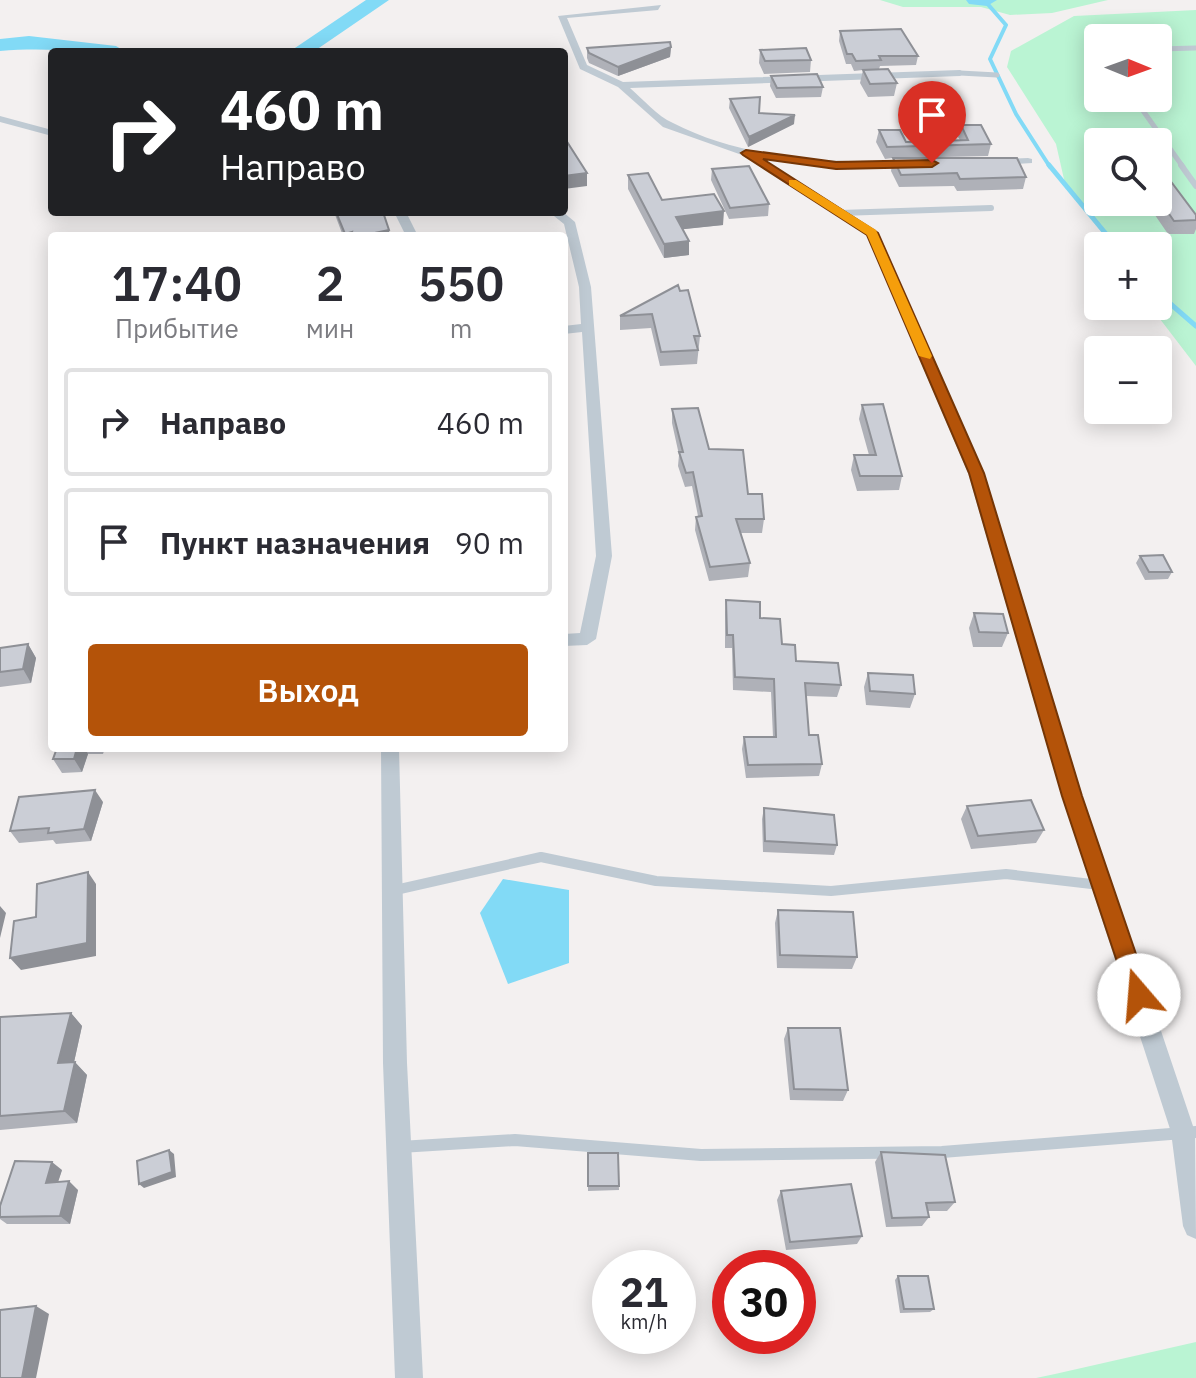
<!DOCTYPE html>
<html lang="ru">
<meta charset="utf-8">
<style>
:root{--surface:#fff;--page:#f2f2f3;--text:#2b2b33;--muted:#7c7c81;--line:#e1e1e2;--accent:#b45309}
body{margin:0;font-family:"IBM Plex Sans",sans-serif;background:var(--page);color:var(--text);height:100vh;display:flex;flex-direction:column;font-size:30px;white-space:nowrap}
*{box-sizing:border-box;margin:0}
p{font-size:26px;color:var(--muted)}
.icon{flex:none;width:44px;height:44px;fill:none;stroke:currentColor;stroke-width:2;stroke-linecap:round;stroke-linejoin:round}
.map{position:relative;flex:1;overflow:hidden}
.sheet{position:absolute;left:48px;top:232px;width:520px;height:520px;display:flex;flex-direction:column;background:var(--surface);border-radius:8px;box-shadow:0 4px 20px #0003}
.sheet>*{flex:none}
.hud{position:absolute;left:48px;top:48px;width:520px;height:168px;border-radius:8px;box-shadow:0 4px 20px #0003;background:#202124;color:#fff;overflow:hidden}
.needle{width:52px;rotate:91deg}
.tools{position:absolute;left:1084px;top:24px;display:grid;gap:16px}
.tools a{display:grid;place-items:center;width:88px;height:88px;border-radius:8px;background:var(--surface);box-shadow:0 4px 20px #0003;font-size:40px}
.speed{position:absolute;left:592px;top:1250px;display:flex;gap:16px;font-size:40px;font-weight:700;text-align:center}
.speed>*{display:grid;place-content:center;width:104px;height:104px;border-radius:50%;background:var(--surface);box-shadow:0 4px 20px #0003;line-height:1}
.speed small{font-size:20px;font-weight:400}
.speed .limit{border:12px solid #d22;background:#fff;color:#111}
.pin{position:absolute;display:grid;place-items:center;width:68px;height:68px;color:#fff;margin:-82px -34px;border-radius:50% 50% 50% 0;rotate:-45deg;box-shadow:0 0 8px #0007}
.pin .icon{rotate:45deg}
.me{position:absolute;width:88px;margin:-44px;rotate:342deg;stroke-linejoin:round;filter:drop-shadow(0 0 6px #0008)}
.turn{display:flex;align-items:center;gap:28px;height:168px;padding:0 40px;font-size:36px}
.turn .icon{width:104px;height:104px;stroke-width:2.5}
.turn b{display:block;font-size:56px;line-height:68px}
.eta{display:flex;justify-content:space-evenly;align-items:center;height:136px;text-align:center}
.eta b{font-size:48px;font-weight:600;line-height:56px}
.cta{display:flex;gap:16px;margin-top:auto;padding:16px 40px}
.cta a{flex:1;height:92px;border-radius:8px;background:var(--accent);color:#fff;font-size:32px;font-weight:600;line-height:92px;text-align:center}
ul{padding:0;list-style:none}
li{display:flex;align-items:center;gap:24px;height:108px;margin:0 16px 12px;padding:0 24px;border:4px solid var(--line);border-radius:8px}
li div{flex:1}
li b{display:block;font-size:30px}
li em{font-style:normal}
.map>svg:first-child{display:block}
</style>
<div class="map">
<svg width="1196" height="1378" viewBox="0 0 1196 1378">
<rect width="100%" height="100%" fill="#f3f0f0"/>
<path fill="#baf4d3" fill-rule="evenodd" d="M880 0H1108L1052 13 1010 15 981 7H903Z
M1196 10V366L1150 306H1158V246H1114L1109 234 1066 188 1056 144 1007 67 1011 51 1074 16ZM1098 38H1158V98H1098ZM1098 142H1158V202H1098Z
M1196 1342V1378H1036L1055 1374Z"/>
<path fill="#82daf6" d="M503 879 569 890V963L508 984 480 913Z"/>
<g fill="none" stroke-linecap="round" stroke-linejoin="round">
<path stroke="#82daf6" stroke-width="4" d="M985 1 1006 25 990 59 1016 114 1050 167"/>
<path stroke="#82daf6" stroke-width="5" d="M1049 165 1116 246
M1158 293 1196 326"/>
<path fill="#82daf6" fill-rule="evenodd" d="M366 0H389L313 52H289Z
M966 0H997L987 6 969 4Z
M29 36 116 46 126 52C84 52 42 47 0 51V39Z"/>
<path stroke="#bfcad3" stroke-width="5" d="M1158 49 1196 48
M960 73 997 75
M1134 98 1183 167"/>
<path stroke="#bfcad3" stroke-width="6" d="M1181 165 1196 186
M840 213 991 208"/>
<path stroke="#bfcad3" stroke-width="10" d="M391 891 541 857 656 881 831 891 1006 874 1100 885"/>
<path stroke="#bfcad3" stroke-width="12" d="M400 1147 515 1140 701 1155 942 1152 1196 1132"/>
<path fill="#bfcad3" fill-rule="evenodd" d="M661 5 658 10 567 18 587 65 623 82 960 70 965 73 960 76 630 88C643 99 657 116 673 123 747 161 834 163 915 161L920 164 915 167 836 169 762 159 876 230 984 473 1082 796 1195 1132 1196 1239 1187 1235 1183 1226 1171 1132 1062 796 968 473 867 235 742 155 663 127 618 87 580 69 558 16Z
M0 116 52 130V136L0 122Z
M1028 158 1032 159V163L996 165 991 162 996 159Z
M394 212H406L418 236H406Z
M549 212H563L575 222 591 287 612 556 596 639 587 645 564 646V634L580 633 596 556 582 332 564 334V326L581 324 579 287 564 224Z
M381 748H399L407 1063 423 1378H395L383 1063Z"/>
</g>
<path fill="#afb1b8" d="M840 31 918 56 916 65 880 66 879 69 897 83 894 96 868 97 860 83 863 70 854 71 851 64H846L839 41Z
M671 47 670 57 618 76 589 63 587 58V48Z
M760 50 811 60 810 72 764 74 759 63Z
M771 76 823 87 821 97 776 98 770 86Z
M730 99 759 113 794 124 748 147 729 108Z
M961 125 991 144 988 156 900 158 1026 177 1023 189 957 191 954 186 899 187 891 171 893 158 885 159 876 142 879 130 906 142 960 140 958 137Z
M712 169 769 204 768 216 729 219 711 180Z
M1158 171 1196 215V229L1194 234H1168L1146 202H1158Z
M628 175 662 200 723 225 683 229 689 241V255L664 258 628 189Z
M334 212H385L384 215 390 236H343Z
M680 291 700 336 697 364 660 366 651 328 620 330V316Z
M862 405 902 476 899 490 857 491 851 470 854 455H869L859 419Z
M672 409 709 449 748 494 764 519 762 533H741L750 563 748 577 709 581 695 530 696 517 698 516 692 486 685 487 678 466 679 455 672 423Z
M1140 556 1172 572 1168 579 1145 580 1136 563Z
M726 600 760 618 796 661 841 685 837 697 806 696 809 735 822 764 819 776 746 778 742 749 744 737H773L771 692 733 690 732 648H725V614Z
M974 613 1008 633 1002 647H973L969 628Z
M28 644 36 658 31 683 0 687V648Z
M868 673 915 694 910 708 866 705 864 687Z
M57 748H105L103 754H88L82 772 62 773 53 759Z
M103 802 91 841 56 844 53 840 19 843 10 831Z
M967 806 1044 830 1036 843 971 849 961 819Z
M764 808 837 845 834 855 763 852 762 819Z
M778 910 857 957 852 969 777 968 775 923Z
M71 1013 82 1026 74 1062 87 1075 77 1123 0 1130V1017Z
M788 1028 848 1090 843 1101 790 1100 784 1039Z
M881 1152 955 1202 947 1211H928L929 1217 922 1226 886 1227 875 1162Z
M588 1153H618L619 1190 588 1191Z
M62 1170 58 1182 78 1190 70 1224H7L0 1219V1206Z
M781 1191 862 1236 857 1244 786 1250 777 1200Z
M898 1276 934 1309 930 1312 900 1313 895 1280Z"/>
<path fill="#8e9096" d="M671 47 670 57 618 76V67Z
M795 115 794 124 748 147 749 137Z
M587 173V186L564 189V176Z
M724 211 723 225 676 230V217Z
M389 230 390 236H373L374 233Z
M689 241V255L664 258V244Z
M28 644 36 658 31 683 23 669Z
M77 748H85L88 754 82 772 74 759Z
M95 790 103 802 91 841 84 829Z
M88 872 96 884V956L21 970 10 958Z
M0 906 6 913 0 938Z
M71 1013 82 1026 71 1076 58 1063Z
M75 1062 87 1075 77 1123 64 1111Z
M169 1150 174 1154 176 1177 144 1188 139 1184Z
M52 1162 62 1170 55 1191 46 1183Z
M69 1181 78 1190 70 1224 60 1216Z
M36 1306 49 1314 36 1378H22Z"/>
<path fill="#cbced6" stroke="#8e9096" stroke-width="2" d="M901 29 918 56H879L881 60 856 61 852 54H847L840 31Z
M670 42 671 47 618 67 589 53 587 48Z
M806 48 811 60 765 61 760 50Z
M888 69 897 83 870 84 863 70Z
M817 74 823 87 777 88 771 76Z
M760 97 759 113 795 115 749 137 730 99Z
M961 125H981L991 144 887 147 879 130H900L906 142 968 140Z
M564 137 587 173 564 176Z
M893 158H1017L1026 177 960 179 957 173 901 175Z
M749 166 769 204 730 208 712 169Z
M1158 171H1163L1196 215V220L1174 221 1158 198Z
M648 173 662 200 714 194 724 211 676 217 689 241 664 244 628 175Z
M336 212H383L389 230 374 233 373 236H351L352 232 345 234Z
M678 285 680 291 688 290 700 336H694L698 350 661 352 652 314 620 316Z
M883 404 902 476H860L854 455H876L862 405Z
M698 408 709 449 743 450 748 494H762L764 519H736L750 563 710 567 696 517 702 516 693 472 686 473 679 452H683L672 409Z
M1163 555 1172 572H1149L1140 556Z
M726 600 760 602V618L780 619 782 644 795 645 796 661 838 663 841 685 805 683 809 735H818L822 764 748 765 744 737H776L774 679 735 677 733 635H727Z
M974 613 1003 614 1008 633 979 632Z
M28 644 23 669 0 672V648Z
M868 673 913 675 915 694 870 691Z
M57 748H77L74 759H53Z
M95 790 84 829 48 833 49 828 10 831 19 797Z
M1031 800 1044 830 978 836 967 806Z
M764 808 834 815 837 845 765 841Z
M88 872 87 943 10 958 14 921 36 917 37 884Z
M778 910 853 912 857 957 780 955Z
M71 1013 58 1063 75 1062 64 1111 0 1116V1017Z
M788 1028H840L848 1090 794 1089Z
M169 1150 172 1172 139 1184 137 1161Z
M881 1152 945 1155 955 1202 926 1203 929 1217 892 1218Z
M588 1153H618L619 1186H588Z
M15 1161 52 1162 46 1183 69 1181 60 1216 0 1217V1206Z
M851 1184 862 1236 790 1242 781 1191Z
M898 1276H928L934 1309H904Z
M36 1306 22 1378H0V1310Z"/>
<path fill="#b45309" stroke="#753606" stroke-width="2" d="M746 150 836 162 932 160 938 163 932 167 836 169 763 159 878 233 984 473 1082 796 1150 995 1147 1002 1139 1006 1131 1002 1128 995 1062 796 969 473 867 235 743 155 741 153Z"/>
<path fill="#f59e0b" d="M789 180H796L876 230 932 356 930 359 919 356 867 235 789 185Z"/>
</svg>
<div class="tools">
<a><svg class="needle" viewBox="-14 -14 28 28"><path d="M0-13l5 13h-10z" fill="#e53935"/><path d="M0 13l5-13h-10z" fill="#7c7c81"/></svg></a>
<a><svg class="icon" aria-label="search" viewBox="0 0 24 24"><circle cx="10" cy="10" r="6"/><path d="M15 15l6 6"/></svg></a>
<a>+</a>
<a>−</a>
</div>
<div class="speed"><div>21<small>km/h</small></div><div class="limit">30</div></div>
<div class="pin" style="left:932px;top:163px;background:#d93025"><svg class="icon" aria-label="arrive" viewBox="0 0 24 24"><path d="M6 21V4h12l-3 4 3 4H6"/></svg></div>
<svg class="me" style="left:1139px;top:995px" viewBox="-20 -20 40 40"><circle r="19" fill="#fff"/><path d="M0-13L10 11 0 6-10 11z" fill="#b45309"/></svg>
<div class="hud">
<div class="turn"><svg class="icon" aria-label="right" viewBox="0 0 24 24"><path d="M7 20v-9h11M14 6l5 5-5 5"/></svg><div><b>460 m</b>Направо</div></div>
</div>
<section class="sheet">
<div class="eta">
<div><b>17:40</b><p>Прибытие</p></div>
<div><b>2</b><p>мин</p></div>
<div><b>550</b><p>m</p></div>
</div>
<ul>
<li><svg class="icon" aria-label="right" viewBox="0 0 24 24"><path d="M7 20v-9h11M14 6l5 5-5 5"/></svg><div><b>Направо</b></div><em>460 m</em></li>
<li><svg class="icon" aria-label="arrive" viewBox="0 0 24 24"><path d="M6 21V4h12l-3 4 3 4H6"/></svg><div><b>Пункт назначения</b></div><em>90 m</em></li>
</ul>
<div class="cta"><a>Выход</a></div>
</section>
</div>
